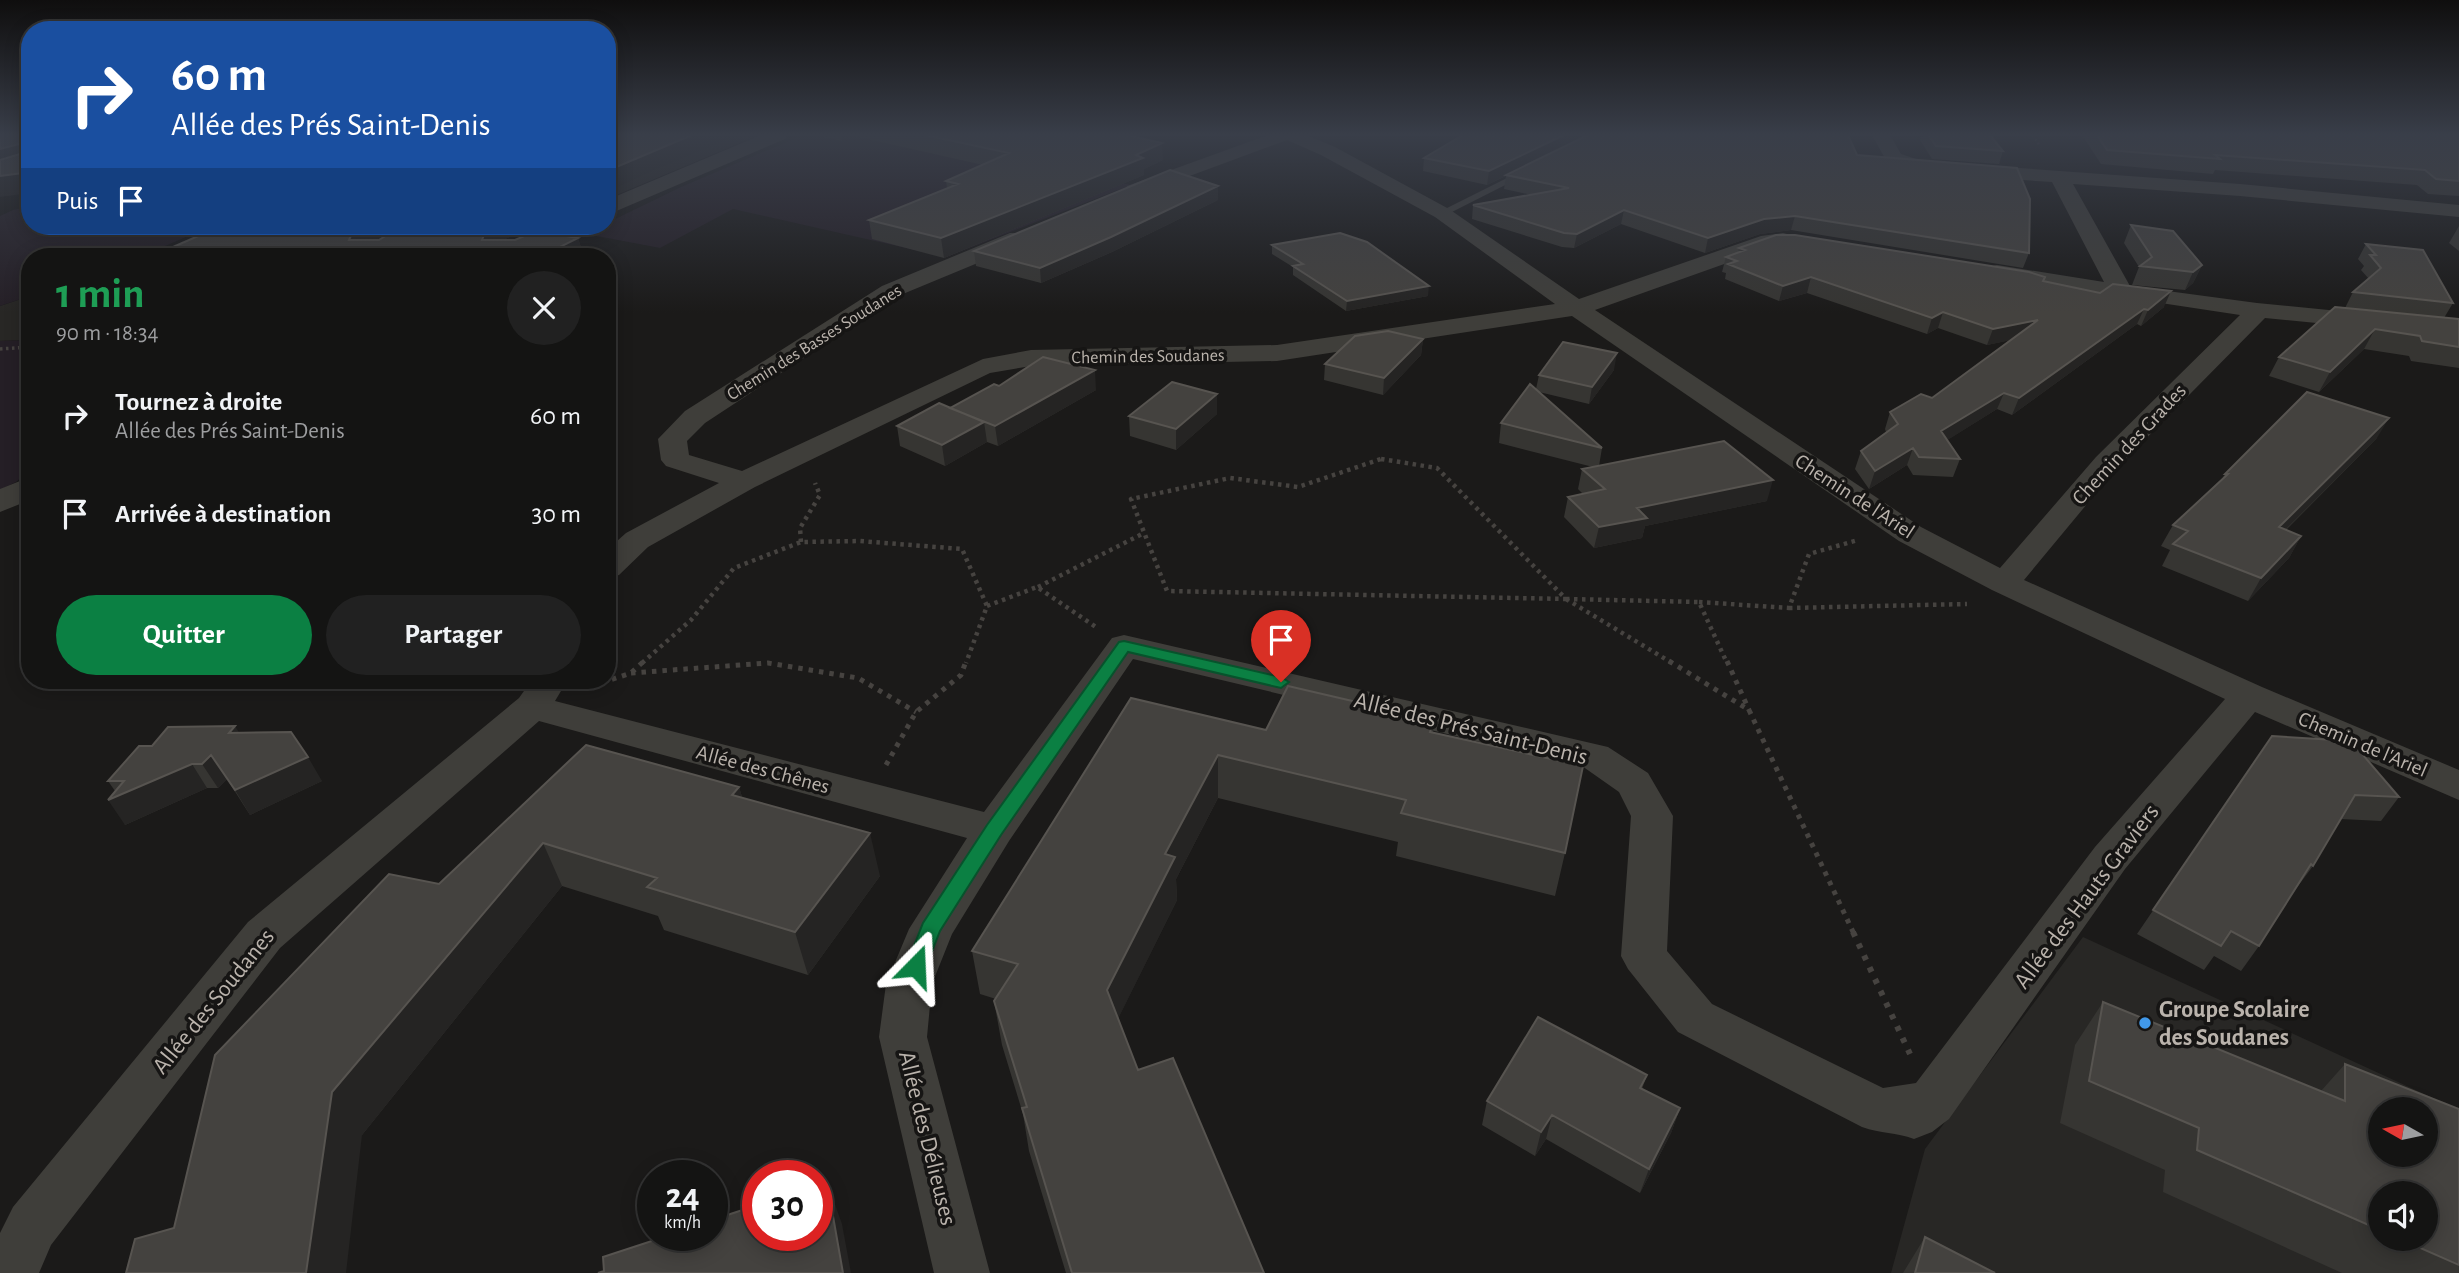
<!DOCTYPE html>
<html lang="fr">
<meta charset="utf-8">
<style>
:root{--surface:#141413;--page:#212121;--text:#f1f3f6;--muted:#9d9ea0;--line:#333;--accent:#0b8043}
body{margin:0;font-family:"Alegreya Sans",sans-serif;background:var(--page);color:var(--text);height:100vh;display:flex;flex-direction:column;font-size:26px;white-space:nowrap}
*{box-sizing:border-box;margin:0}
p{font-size:23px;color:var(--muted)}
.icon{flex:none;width:38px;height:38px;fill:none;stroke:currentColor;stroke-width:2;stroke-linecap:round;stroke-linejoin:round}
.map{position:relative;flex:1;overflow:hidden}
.side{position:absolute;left:21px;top:248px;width:595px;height:441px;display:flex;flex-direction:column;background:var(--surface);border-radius:28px;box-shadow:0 4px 18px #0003,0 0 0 2px var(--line)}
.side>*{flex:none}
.top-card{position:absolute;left:21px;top:21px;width:595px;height:214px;border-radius:28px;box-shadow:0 4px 18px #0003,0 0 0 2px var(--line);background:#1a4fa0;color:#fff;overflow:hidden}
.needle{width:46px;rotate:279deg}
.controls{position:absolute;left:2368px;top:1097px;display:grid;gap:14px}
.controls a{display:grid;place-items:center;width:70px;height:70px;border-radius:50%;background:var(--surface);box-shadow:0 4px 18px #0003,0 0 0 2px var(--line);font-size:35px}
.speed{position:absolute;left:637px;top:1160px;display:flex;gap:14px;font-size:35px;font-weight:700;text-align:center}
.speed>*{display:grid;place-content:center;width:91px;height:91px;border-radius:50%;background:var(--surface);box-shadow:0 4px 18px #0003,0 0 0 2px var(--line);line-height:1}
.speed small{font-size:18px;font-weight:400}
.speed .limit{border:10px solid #d22;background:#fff;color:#111}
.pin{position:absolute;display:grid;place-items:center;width:60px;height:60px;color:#fff;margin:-72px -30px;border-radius:50% 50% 50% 0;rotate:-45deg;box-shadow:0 0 7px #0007}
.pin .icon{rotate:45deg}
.me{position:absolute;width:77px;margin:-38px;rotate:21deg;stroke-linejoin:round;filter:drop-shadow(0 0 5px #0008)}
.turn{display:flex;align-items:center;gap:24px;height:147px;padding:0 35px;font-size:32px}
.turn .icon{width:91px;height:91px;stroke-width:2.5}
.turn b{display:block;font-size:49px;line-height:60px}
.then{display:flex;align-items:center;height:66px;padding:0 35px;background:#0003;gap:14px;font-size:26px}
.round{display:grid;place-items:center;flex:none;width:74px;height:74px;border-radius:37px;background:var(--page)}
.head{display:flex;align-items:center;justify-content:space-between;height:119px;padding:0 35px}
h1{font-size:42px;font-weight:700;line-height:52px;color:#1e9e55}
.action{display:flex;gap:14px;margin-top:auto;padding:14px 35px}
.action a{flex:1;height:80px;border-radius:42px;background:var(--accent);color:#fff;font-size:28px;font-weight:700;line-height:80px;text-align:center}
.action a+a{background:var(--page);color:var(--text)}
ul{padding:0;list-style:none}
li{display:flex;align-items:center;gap:21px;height:98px;padding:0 35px}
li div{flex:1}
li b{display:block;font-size:26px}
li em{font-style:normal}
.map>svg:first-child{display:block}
</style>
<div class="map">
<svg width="2459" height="1273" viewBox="0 0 2459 1273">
<rect width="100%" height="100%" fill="#1b1a19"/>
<path fill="#282725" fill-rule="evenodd" d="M607 135H759L607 199Z
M30 296V340L0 341V306Z
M2083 937 2459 1110V1273H1891L1925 1149ZM2380 1110H2426V1155H2380ZM2380 1194H2426V1239H2380Z"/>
<path fill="#251f26" d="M803 135H906L1131 185 946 257 733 209 660 248 586 234 607 226V223L681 187Z
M30 206V226H211L140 257H30V296L0 306V216L13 210Z
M30 340V470L16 482 0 490V341Z"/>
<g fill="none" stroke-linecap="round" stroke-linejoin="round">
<path stroke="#464340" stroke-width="2.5" stroke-dasharray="2 2.5" stroke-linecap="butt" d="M2033 135 2040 146"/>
<path stroke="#464340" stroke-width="3.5" stroke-dasharray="2.5 3.5" stroke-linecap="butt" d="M0 349 30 347"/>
<path stroke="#464340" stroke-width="4.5" stroke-dasharray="3.5 4.5" stroke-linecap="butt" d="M1381 459 1437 468 1566 599 1167 591 1131 499 1230 478 1298 487Z
M801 542 800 528 820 495 815 483
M1038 587 1144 533
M1566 599 1699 602 1727 663
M1566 599 1672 663
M1699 602 1789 608 1809 554 1858 540
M987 606 1037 587 1096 627
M1789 608 1967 604
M642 663 691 620 734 568 801 542 860 541 962 549 987 606 966 663"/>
<path stroke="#464340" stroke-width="5" stroke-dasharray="4.5 6" stroke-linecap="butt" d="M1669 661 1749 710
M1727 661 1749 710
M631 673 768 663 858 678 916 712
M592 686 631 673 644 661
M1749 710 1854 934
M886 765 916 712 961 675 966 661"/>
<path stroke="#464340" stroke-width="6" stroke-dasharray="5 8" stroke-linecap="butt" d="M1853 932 1910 1054"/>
<path fill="#3f3e3a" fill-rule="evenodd" d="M1523 170 1531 172 1446 215 1437 213Z"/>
<path fill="#3f3e3a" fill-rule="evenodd" d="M1268 135H1306L1335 147 1449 209 1579 299 1761 236 1783 233 1791 235 1794 240 1791 245 1772 247 1595 310 1921 527 2000 568 2096 457 2240 315 1989 277 1986 272 1989 267 1997 265 2104 282 2052 182 1920 173 1887 162 1872 135H1890L1901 154 1922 161 2240 184 2459 205V217L2240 196 2073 184 2130 286 2257 303 2459 323V337L2265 318 2116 469 2024 580 2262 687 2459 770V800L2255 712 2125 869 1949 1119 1932 1132 1914 1139C1896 1132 1881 1134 1862 1127L1678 1032 1628 969 1621 956 1631 816 1619 792 1582 766 1133 659 1009 841 952 934 932 984 927 1037 990 1273H934L879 1037 886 984 909 929 967 838 539 721 280 948 51 1245 39 1273H0V1233L13 1207 248 922 519 698 531 681H567L555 701 984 812 1112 638 1124 635 1608 747 1648 773 1673 816 1667 951 1712 1004 1883 1088 1916 1083 2095 847 2225 699 1992 590 1899 541 1572 316 1277 361 1031 366 990 373 755 487 648 547 619 575 607 578V550L626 533 719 483 666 466 661 460 658 439 685 411 882 286 1010 233H1026L1029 238 1026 243 898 296 705 423 687 441 689 455 742 471 983 359 1031 350 1277 345 1555 304 1435 217 1321 155 1287 140 1141 194H1127L1124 190 1127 186Z"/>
<path fill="#3f3e3a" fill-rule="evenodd" d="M761 135H788L785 139 607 215V200Z
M550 226H580L576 231 522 257H491L494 252Z
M30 477V500L0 512V489Z"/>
</g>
<path fill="#363532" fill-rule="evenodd" d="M814 135H1127L1163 160 1144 169V175L944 258 872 239 869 220 947 188 946 181 983 165 854 136 842 141Z
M1921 135H1990L2003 151 1999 164 1932 159 1920 140Z
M2082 135H2459V196L2428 194 2417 185 2215 170 2213 174 2101 164Z
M1857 155 2029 253 2023 268 1791 230 1760 234 1705 253 1621 224 1574 248 1562 247 1472 219 1473 205 1532 195 1504 189 1506 176 1487 185 1423 171 1424 158Z
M1218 200 1112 252 1041 283 976 266 974 251Z
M2131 225 2202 265 2193 283 2185 290 2132 285 2139 267 2124 243Z
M221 226H534L505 239 506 240 578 238 584 257H159L157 254Z
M2459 226V251L2449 243Z
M2366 244 2453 303 2444 318 2459 319V368L2411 361 2409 356 2364 349 2319 392 2269 376 2279 357 2345 308 2353 292 2369 279 2361 270 2364 266 2358 259Z
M1272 245 1428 296 1346 311 1293 275V267L1272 254Z
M1739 248 2043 281 2164 307 2141 326 2137 324 2012 415 1997 409 1947 440 1960 459 1953 477 1913 475 1907 465 1869 489 1855 469 1861 451 1886 432 1885 429 1890 412 1932 398 2010 340 1987 345 1938 328 1927 334 1807 293 1779 301 1725 279 1726 273 1722 272 1726 257 1738 253Z
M1423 339 1421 355 1383 395 1324 380 1325 364Z
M1614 370 1589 404 1539 392 1602 448 1599 466 1767 501 1645 526 1642 538 1594 548 1564 517 1568 497 1583 494 1578 489 1582 469 1593 467 1499 443 1501 423 1536 389 1539 375Z
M999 386 1096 390 998 446 987 442 945 466 900 446 897 426 950 408Z
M1217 394V414L1176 450 1130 436 1129 416Z
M2377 438 2286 530 2301 536 2289 558 2248 601 2162 566 2170 550 2161 546 2173 525 2222 479 2225 474Z
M1131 698 1266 730 1434 720 1433 732 1565 853 1555 896 1396 856 1398 842 1218 798 1176 879 1177 900 1118 1018 1138 1070 1264 1273H1066L1029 1151 1023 1114 1002 1045 994 1001 996 999 980 994 972 951Z
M239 733 322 781 250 815 227 779 218 788H207L125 825 115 791 108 781 152 746Z
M2272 736 2399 797 2381 821 2341 819 2313 866 2295 890 2259 946 2241 971 2214 956 2204 970 2137 934Z
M586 745 739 787 742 797 880 876 808 975 664 930 658 916 562 886 362 1135 174 1228 439 884Z
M2103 1002 2321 1091 2345 1064 2459 1109V1273H2342L2163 1192 2165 1170 2060 1123 2075 1045ZM2380 1194 2426 1239H2380Z
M1647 1075 1642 1089 1680 1108 1671 1133 1640 1193 1546 1139 1535 1156 1482 1125 1487 1101Z
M1925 1237 1995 1273H1903Z"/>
<path fill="#252423" d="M692 135H737L649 172 607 192V171Z
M841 135H854V136L842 141Z
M1564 135H1588L1487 185 1489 171Z
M1162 143 1163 160 1144 169V175L944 258 941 238Z
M19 144 29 162 0 171V149Z
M30 172V193L0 197V176Z
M1218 186V200L1112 252 1041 283 1040 268Z
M1624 210 1621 224 1574 248 1577 234Z
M1795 216 1791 230 1760 234 1705 253 1708 238 1764 219Z
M361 226H401L361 250 349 240 353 231Z
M494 226H534L505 239 507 243 482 240 486 230Z
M578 238 584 257H540Z
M253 252 255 257H242Z
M2202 265 2193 283 2185 290 2193 272Z
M1811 277 1807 293 1779 301 1783 286Z
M1429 286 1428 296 1346 311 1347 301Z
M2171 291 2164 307 2141 326 2148 310Z
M2144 309 2137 324 2012 415 2019 398Z
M1943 312 1938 328 1927 334 1932 318Z
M2038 320 2032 336 1987 345 1993 329Z
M2375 329 2364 349 2319 392 2330 372Z
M1423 339 1421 355 1383 395 1384 378Z
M1617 353 1614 370 1589 404 1592 387Z
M1095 370 1096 390 998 446 995 426Z
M2004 393 1997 409 1935 448 1941 431Z
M1217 394V414L1176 450V429Z
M2389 418 2377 438 2266 549 2279 527Z
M984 422 987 442 945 466 942 445Z
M1913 448 1907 465 1869 489 1875 471Z
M1773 480 1767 501 1645 526 1642 538 1594 548 1599 527 1637 508Z
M2301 536 2289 558 2248 601 2261 578Z
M235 726 250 750 229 733Z
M211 755 227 779 218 788 202 764Z
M1218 755V798L1176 879 1177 900 1111 1033 1107 990 1165 854Z
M308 757 322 781 250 815 235 790Z
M192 764 207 788 125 825 108 800Z
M739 787 752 830 732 795Z
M870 833 880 876 808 975 795 932Z
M543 843 562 886 362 1135 346 1273H306L332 1092Z
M1680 1108 1671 1133 1640 1193 1649 1169Z
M1552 1115 1546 1139 1535 1156 1541 1132Z
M827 1182 842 1224 851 1273H843Z"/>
<path fill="#44423f" stroke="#575450" stroke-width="2" fill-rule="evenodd" d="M0 135H30V172L0 176V160L20 154 22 146 19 144 0 149Z
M607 135H692L607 171Z
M925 135H1127L1162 143 1136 155 1143 158 941 238 869 220 958 184 946 181 1009 153Z
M1463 135H1564L1489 171 1424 158Z
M1588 135H1848L1857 155 2017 168 2030 199 2029 253 1795 216 1764 219 1708 238 1624 210 1577 234 1564 233 1473 205 1569 188 1506 175Z
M1928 135H1990L2003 151 1936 146Z
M2097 135H2459V181L2436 179 2425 170 2215 155 2220 159 2107 150Z
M1170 170 1218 186 1111 237 1040 268 974 251Z
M2131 225 2173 231 2202 265 2193 272 2140 266 2152 257Z
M221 226H361L353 231 349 240H379L401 226H497L486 230 482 240H515L536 231 578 238 540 257H279L253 252 242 257H187L157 254Z
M1340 233 1367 242 1429 286 1347 301 1293 266 1303 264 1272 245Z
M1776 235H1795L2029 272 2045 277 2043 281 2100 293 2113 284 2171 291 2148 310 2144 309 2019 398 2004 393 1941 431 1960 459 1919 457 1913 448 1875 471 1861 451 1898 424 1890 412 1921 394 1932 398 2038 320 1993 329 1943 312 1932 318 1811 277 1783 286 1728 264 1737 261 1726 257 1745 250 1739 248Z
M2366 244 2423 250 2453 303 2353 292 2381 268 2370 255H2376Z
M2335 307 2459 319V347L2422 341 2420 336 2375 329 2330 372 2279 357Z
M1388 331 1423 339 1384 378 1325 364 1355 336Z
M1563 342 1617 353 1592 387 1539 375Z
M1043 357 1095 370 995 426 950 408 994 384 999 386Z
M1172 382 1217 394 1176 429 1129 416Z
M1530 384 1602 448 1501 423Z
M2307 392 2389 418 2279 527 2301 536 2261 578 2173 544 2188 531 2173 525 2228 474H2225Z
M939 403 984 422 942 445 897 426Z
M1724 441 1773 480 1637 508 1647 518 1599 527 1568 497 1605 489 1582 469Z
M1288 686 1434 720 1430 732 1583 766 1565 853 1401 813 1406 800 1218 755 1165 854 1175 857 1107 990 1138 1070 1173 1058 1264 1273H1072L1022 1108 1027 1107 994 1001 1018 964 972 951 1131 698 1266 730Z
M235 726 229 733 291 732 308 757 235 790 211 755 202 764H192L108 800 124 781H108L139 746H152L168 727Z
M2272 736 2351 741 2399 797 2355 795 2313 866 2311 864 2259 946 2231 931 2221 946 2153 910Z
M586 745 739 787 732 795 870 833 795 932 647 887 657 878 543 843 332 1092 306 1273H126L135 1239 174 1228 215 1055 389 874 439 884Z
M2103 1002 2345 1101V1064L2459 1109V1265L2400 1239H2426V1194H2380V1230L2197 1150 2199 1128 2089 1081ZM2380 1110H2426V1155H2380Z
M1538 1017 1647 1075 1640 1088 1680 1108 1649 1169 1552 1115 1541 1132 1487 1101Z
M827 1182 843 1273H598L604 1271 603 1257 667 1236H712V1220L758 1205V1236H817V1185Z
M1925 1237 1995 1273H1915Z"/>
<linearGradient id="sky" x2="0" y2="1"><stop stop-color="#0f0e0e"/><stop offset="0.43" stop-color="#393e49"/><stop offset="1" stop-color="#393e49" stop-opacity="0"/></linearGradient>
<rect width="2459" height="313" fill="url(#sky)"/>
<path fill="#0b8043" stroke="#07532c" stroke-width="2" d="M1124 641 1281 677 1289 682 1281 688 1128 652 1001 835 940 931 924 972 916 974 909 972 906 966 923 923 987 825 1119 642Z"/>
<circle fill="#4199ea" stroke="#161514" stroke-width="2.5" cx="2145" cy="1023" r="7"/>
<g text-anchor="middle" stroke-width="7" stroke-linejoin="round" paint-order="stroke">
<g font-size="18" fill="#bab3ac" stroke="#161514">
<text transform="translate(814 342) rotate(-32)" y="6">Chemin des Basses Soudanes</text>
<text transform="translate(1148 356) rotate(-1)" y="6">Chemin des Soudanes</text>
</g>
<g font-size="21" fill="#bab3ac" stroke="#161514">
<text transform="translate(2129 444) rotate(-47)" y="7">Chemin des Grades</text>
<text transform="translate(1855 496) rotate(33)" y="7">Chemin de l'Ariel</text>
<text transform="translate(2363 744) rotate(23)" y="7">Chemin de l'Ariel</text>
<text transform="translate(763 769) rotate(15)" y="7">Allée des Chênes</text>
</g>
<g font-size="24" fill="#bab3ac" stroke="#161514">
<text transform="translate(1471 728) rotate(14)" y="8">Allée des Prés Saint-Denis</text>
<text transform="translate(2086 896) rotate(-53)" y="8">Allée des Hauts Graviers</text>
<text transform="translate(213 1001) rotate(-51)" y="8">Allée des Soudanes</text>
<text transform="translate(928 1138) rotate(76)" y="8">Allée des Délieuses</text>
</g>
<g font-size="24" font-weight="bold" fill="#bab3ac" stroke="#161514" text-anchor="start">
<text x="2159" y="1017">Groupe Scolaire<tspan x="2159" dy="28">des Soudanes</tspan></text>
</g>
</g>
</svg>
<div class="controls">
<a><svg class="needle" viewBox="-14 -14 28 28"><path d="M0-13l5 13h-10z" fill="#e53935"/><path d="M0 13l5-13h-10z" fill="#9d9ea0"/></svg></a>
<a><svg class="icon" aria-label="sound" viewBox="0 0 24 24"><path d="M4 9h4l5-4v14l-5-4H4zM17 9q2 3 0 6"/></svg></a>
</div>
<div class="speed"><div>24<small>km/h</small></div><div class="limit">30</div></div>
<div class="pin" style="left:1281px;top:682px;background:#d93025"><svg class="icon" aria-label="arrive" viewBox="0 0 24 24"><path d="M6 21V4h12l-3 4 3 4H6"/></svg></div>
<svg class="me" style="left:916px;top:966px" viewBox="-20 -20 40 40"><path d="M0-17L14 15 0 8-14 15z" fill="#0b8043" stroke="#fff" stroke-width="4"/></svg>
<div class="top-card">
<div class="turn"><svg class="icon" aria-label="right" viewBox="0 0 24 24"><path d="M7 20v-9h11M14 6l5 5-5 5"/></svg><div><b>60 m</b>Allée des Prés Saint-Denis</div></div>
<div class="then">Puis<svg class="icon" aria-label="arrive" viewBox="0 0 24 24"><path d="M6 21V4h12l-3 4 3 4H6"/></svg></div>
</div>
<section class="side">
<div class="head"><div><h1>1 min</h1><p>90 m · 18:34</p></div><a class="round"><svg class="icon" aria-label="close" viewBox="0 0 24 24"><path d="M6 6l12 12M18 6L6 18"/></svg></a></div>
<ul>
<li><svg class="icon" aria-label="right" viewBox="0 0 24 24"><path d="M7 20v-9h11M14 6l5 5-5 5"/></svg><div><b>Tournez à droite</b><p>Allée des Prés Saint-Denis</p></div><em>60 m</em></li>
<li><svg class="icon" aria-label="arrive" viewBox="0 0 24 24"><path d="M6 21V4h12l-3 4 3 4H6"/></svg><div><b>Arrivée à destination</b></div><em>30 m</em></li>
</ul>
<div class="action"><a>Quitter</a><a>Partager</a></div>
</section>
</div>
